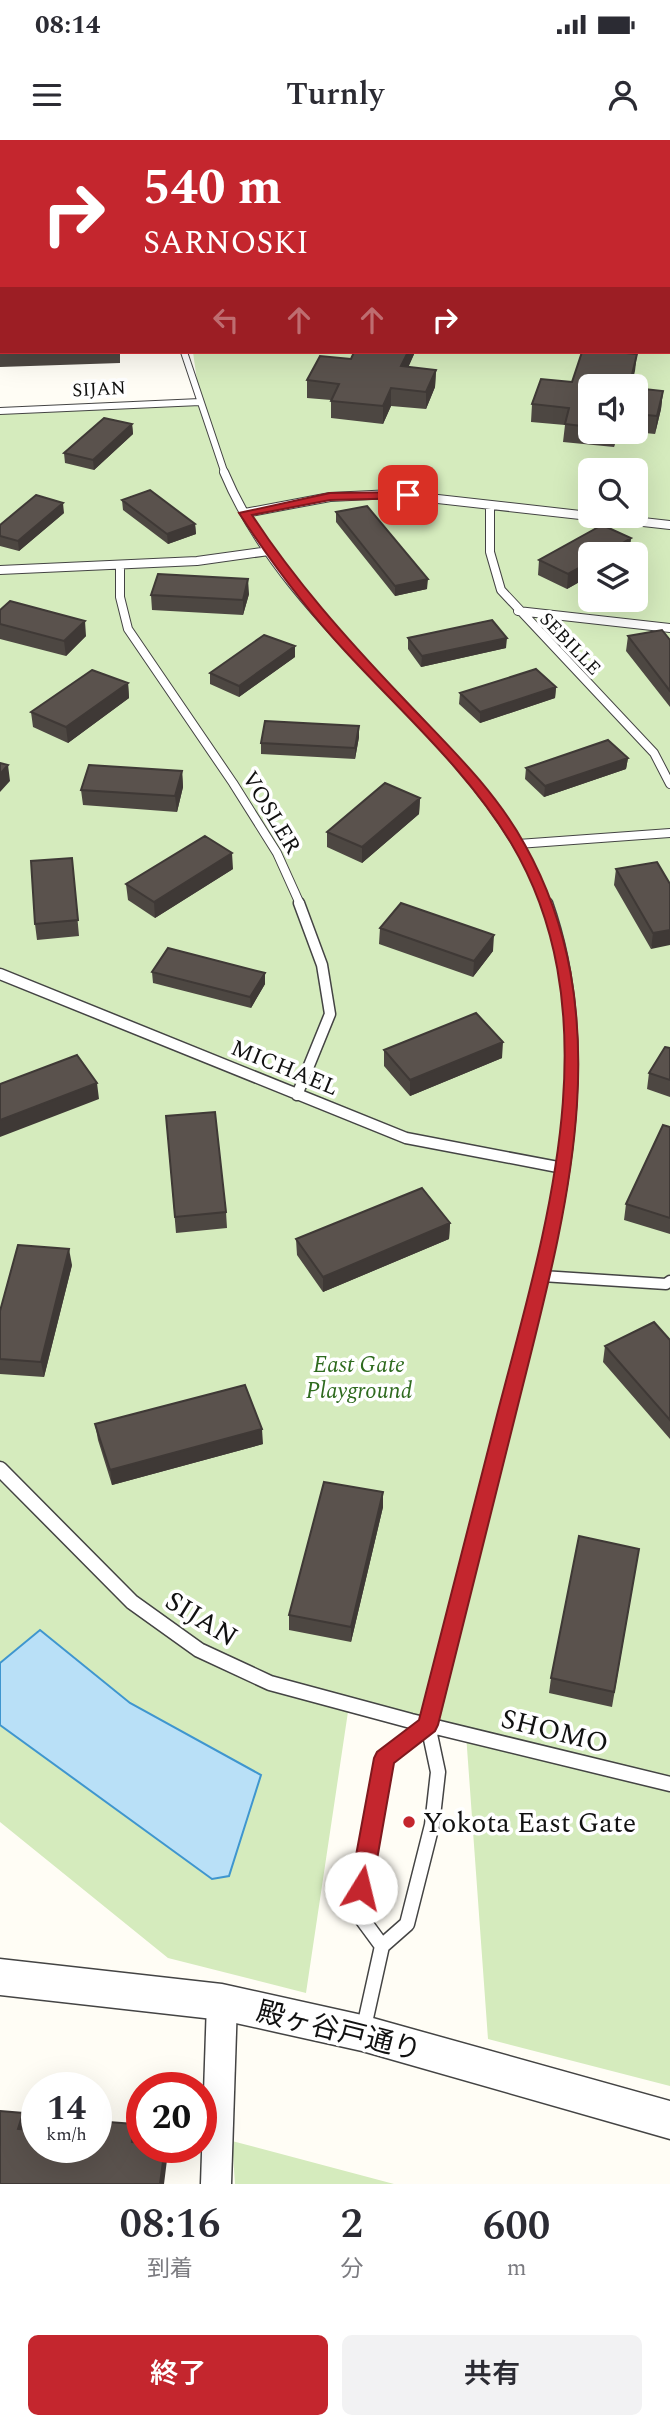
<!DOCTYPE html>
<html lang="ja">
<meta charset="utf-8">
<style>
:root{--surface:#fff;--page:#f2f2f3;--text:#2b2b33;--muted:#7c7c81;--accent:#c4262e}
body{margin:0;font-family:Spectral,"Noto Sans JP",serif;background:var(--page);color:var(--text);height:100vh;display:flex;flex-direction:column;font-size:26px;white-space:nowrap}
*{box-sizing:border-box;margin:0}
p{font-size:23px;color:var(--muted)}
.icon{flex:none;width:38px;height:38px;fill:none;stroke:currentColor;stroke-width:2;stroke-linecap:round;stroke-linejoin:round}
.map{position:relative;height:2044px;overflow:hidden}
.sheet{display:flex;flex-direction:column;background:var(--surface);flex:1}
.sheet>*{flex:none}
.top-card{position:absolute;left:0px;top:0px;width:670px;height:214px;box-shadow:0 7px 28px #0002;background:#c4262e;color:#fff;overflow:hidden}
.tools{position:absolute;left:578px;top:234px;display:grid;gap:14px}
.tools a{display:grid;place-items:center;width:70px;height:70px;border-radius:10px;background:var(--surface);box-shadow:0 7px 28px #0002;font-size:35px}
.speed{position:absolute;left:21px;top:1932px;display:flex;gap:14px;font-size:35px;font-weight:700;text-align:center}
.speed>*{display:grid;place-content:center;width:91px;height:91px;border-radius:50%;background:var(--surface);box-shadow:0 7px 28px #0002;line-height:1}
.speed small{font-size:18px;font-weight:400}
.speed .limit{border:10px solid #d22;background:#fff;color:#111}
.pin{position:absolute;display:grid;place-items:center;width:60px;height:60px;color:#fff;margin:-30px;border-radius:14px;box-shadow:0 4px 10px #0006}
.me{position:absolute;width:77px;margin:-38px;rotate:9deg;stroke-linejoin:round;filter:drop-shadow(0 0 5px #0008)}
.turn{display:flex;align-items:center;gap:24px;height:147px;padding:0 28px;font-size:32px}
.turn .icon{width:91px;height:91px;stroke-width:2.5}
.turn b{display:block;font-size:49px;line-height:60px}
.lanes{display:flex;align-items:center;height:66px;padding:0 28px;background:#0003;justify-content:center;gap:35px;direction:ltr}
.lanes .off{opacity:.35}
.eta{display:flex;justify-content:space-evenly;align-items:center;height:119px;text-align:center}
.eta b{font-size:42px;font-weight:600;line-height:49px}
.button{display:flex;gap:14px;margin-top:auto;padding:14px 28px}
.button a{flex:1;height:80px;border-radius:10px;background:var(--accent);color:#fff;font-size:28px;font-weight:600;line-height:80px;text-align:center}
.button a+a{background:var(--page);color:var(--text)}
.status{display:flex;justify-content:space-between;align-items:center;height:49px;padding:0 35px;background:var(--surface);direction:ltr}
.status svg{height:19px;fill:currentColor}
header{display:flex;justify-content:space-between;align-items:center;height:91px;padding:0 28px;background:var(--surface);font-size:32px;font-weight:600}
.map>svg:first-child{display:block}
</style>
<div class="status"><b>08:14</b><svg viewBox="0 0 49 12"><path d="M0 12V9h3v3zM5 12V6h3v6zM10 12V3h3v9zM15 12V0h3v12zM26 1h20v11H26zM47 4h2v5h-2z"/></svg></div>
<header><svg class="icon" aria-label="menu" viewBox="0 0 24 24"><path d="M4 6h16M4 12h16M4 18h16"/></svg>Turnly<svg class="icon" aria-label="person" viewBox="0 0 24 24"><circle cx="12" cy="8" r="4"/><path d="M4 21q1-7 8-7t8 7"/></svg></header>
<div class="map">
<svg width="670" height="2044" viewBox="0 0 670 2044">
<rect width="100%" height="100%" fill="#fffdf5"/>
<path fill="#d5ebbd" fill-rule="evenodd" d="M336 0H632L645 2H335Z
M669 4 670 5V1946L488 1899 466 1594 349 1565 306 1853 168 1818 0 1682V270L200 262 193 212H668ZM590 247H635V292H590ZM590 331H635V376H590ZM590 415H635V460H590Z
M232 2001 394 2044H235Z"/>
<path fill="#b9e0f7" stroke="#3f96cf" stroke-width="2" d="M40 1490 130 1563 261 1635 229 1736 212 1739 0 1585V1523Z"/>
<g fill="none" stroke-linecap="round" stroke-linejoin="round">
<g stroke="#444" stroke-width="8">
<path id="service-far3" d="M627 0 639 2
M177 1 187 2
M184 212 225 334
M0 271 200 262"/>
</g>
<g stroke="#444" stroke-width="10">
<path id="service-far2" d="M224 332C295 502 479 593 547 764
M490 366V412L501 450 654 613 670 644
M245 373 330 357 393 354 670 385
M120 426V457L128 489 233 643 277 713 300 764
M0 430 197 421 269 411
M518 471 670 488
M518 704 670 693"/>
</g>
<g stroke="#444" stroke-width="13">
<path id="service-far1" d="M0 834 406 998 563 1028
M297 955 330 874 322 825 299 763
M542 1136 666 1144 670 1141
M494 1322C540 1144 611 945 547 763"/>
</g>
<g stroke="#444" stroke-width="17">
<path id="service" d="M0 1329 132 1462 199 1510 270 1543 411 1581 670 1644
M382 1806 357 1772 384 1618 428 1585
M364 1887 382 1806 407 1784 432 1685 438 1632 428 1585 495 1321"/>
</g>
<g stroke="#444" stroke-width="3">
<path id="minor" d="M222 1847 232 1852 237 1862 231 2044H201L207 1862 212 1852Z"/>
</g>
<g stroke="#444" stroke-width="3">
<path id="tertiary" d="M140 0H154V2H140Z
M0 1819 222 1844 362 1875 670 1961V1999L362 1911 222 1880 0 1855Z"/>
</g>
<use href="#service-far3" stroke="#fff" stroke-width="6"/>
<use href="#service-far2" stroke="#fff" stroke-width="8"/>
<use href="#service-far1" stroke="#fff" stroke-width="10"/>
<use href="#service" stroke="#fff" stroke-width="14"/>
<use href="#minor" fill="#fff" fill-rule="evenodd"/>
<use href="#tertiary" fill="#fff" fill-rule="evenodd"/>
</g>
<path fill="#4d4742" d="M670 79V99H668L669 83Z
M0 131H2V212H120V223L0 227Z
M415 212 408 227 436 230 435 247 426 269 391 266 383 284 331 278V260L307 258V240L351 219Z
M635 231 590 247V292H618L614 307 563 302 565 285 531 282 532 264 572 242Z
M635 248 663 251 661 269 655 294 635 292Z
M132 284 133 294 94 330 65 323 64 313Z
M122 360 195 384 196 394 168 404 123 370Z
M336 372 427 449 395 456 336 382Z
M64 373 19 411 0 406V385Z
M602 385 631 398 629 413 627 415H590V436L567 449 538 435 539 420Z
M249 454 243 475 152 470 151 455Z
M0 470 86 496 66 516 0 499Z
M628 496 670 500V567L626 511Z
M408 498 506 508 421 527 408 509Z
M295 517 239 557 210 544V533Z
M128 543 129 558 68 603 33 587 31 572Z
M556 547 555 558 480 583 459 564 460 553Z
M359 597 355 619 261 614V603Z
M628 618 626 629 544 657 525 639 526 628Z
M182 631 183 647 177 672 83 665 81 650Z
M420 658 419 674 362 723 327 707V692Z
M72 718 79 796 37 800 35 784Z
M233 729 155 778 128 760 126 744Z
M616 729 670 744 651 809 614 745Z
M380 788 493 811 473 837 379 804Z
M152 832 265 833V844L251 868 153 843Z
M670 908V957L647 949 649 933Z
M384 910 502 918 410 956 384 926Z
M166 976 226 1072 227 1088 176 1093Z
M670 987V1094L624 1080 626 1064Z
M450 1083 449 1099 323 1152 297 1115 296 1099Z
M72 1125 44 1237 0 1234V1171Z
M670 1200V1299L603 1222 605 1206Z
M95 1284 263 1304 112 1345 98 1300Z
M383 1352V1367L351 1502 289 1490V1475Z
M639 1409 612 1567 549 1553 551 1538Z"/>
<path fill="#3f3936" d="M408 212H415L401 244V226Z
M637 214 635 231 631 247H629Z
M436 230 435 247 426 269V252Z
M391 248V266L383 284V266Z
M663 251 661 269 655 294 657 276Z
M132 284 133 294 94 330 93 320Z
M615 292H618L614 307Z
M63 363 64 373 19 411 18 401Z
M195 384 196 394 168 404 167 394Z
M631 398 629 413 627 415H602Z
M590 422V436L567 449 568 434Z
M248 439 249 454 243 475V460Z
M428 439 427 449 395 456V446Z
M85 481 86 496 66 516 64 501Z
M507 498 506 508 421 527 422 516Z
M295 506V517L239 557V546Z
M128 543 129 558 68 603 66 587Z
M556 547 555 558 480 583V572Z
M359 586V597L355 619V608Z
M628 618 626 629 544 657 545 646Z
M8 625 10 641 0 652V634Z
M182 631 183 647 177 672 175 656Z
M420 658 419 674 362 723V707Z
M232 713 233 729 155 778 154 762Z
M670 790V805L651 809 653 793Z
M494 795 493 811 473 837 474 821Z
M265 833V844L251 868 250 857Z
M503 902 502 918 410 956V940Z
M97 943 99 959 0 997V980Z
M450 1083 449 1099 323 1152V1137Z
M69 1109 72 1125 44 1237 41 1222Z
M262 1289 263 1304 112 1345 110 1330Z
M383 1352V1367L351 1502V1487Z
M23 1973 27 1987 23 2003 18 1989Z
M134 1984 137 1997 135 2016 132 2002Z
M165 2007 167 2020 164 2044H160Z"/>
<path fill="#5a524d" stroke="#3f3936" stroke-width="2" d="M0 131H2V206H0Z
M354 212H408L401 226 436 230 426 252 391 248 383 266 331 261 339 244 307 240 320 216 351 219Z
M582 212H615L637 214 629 247H590V287L565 284 569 268 532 264 541 239 572 242Z
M635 248 663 251 657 276 635 274Z
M104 278 132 284 93 320 64 313Z
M150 350 195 384 167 394 122 360Z
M36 355 63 363 18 401 0 396V385Z
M367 366 428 439 395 446 336 372Z
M602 385 631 398 602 415H590V422L568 434 539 420Z
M158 434 248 439 243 460 151 455Z
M10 461 85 481 64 501 0 484V470Z
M492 480 507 498 422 516 408 498Z
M662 490 670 500V551L628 496Z
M264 495 295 506 239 546 210 533Z
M536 529 556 547 480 572 460 553Z
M92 530 128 543 66 587 31 572Z
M265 581 359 586 355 608 261 603Z
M608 600 628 618 545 646 526 628Z
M0 623 8 625 0 634Z
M89 625 182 631 175 656 81 650Z
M385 643 420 658 362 707 327 692Z
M205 696 232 713 154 762 126 744Z
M72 718 78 780 35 784 31 721Z
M657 722 670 744V790L653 793 616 729Z
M401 763 494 795 474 821 380 788Z
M168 808 265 833 250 857 152 832Z
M476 873 503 902 410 940 384 910Z
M665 907 670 908V940L649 933Z
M77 915 97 943 0 980V944Z
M215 972 226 1072 175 1077 166 976Z
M663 985 670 987V1078L626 1064Z
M422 1048 450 1083 323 1137 296 1099Z
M18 1105 69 1109 41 1222 0 1219V1171Z
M654 1182 670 1200V1280L605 1206Z
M245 1245 262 1289 110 1330 95 1284Z
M324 1342 383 1352 351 1487 289 1475Z
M579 1396 639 1409 614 1552 551 1538Z
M0 1971 23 1973 18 1989 37 1991V2007H96V1981L134 1984 132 2002 142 2004V2007H165L160 2044H0Z"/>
<path fill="#c4262e" stroke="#7f191e" stroke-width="2" d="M408 352 411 353V358L330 360 252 375C295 441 347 499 401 556 445 603 494 648 525 705 625 884 562 1087 516 1273 490 1377 464 1481 438 1585L435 1591 394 1623 372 1748 368 1755 361 1758 353 1755 350 1748 374 1618 377 1612 419 1580C445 1478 471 1377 497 1275 544 1094 615 878 511 703 467 630 402 573 345 511 306 469 271 422 239 373L330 353Z"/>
<circle fill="#c4262e" stroke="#fff" stroke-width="2.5" cx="409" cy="1682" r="7"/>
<g text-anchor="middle" stroke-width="7" stroke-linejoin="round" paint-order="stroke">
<g font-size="19" fill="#111" stroke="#fff">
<text transform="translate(99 248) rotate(-3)" y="7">SIJAN</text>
<text transform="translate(571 503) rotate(46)" y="7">SEBILLE</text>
</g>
<g font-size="23" fill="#111" stroke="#fff">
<text transform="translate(272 672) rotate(59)" y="8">VOSLER</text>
<text transform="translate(285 927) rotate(22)" y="8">MICHAEL</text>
</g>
<g font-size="23" font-style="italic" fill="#2f6b1f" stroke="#fff">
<text x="359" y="1232">East Gate<tspan x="359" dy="26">Playground</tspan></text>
</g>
<g font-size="28" fill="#111" stroke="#fff">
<text transform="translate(202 1478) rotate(32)" y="10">SIJAN</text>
<text transform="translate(555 1590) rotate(14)" y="10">SHOMO</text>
<text transform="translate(339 1890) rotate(14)" y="10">殿ヶ谷戸通り</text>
</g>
<g font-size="28" fill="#111" stroke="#fff" text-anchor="start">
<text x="423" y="1692">Yokota East Gate</text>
</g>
</g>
</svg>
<div class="tools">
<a><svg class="icon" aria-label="sound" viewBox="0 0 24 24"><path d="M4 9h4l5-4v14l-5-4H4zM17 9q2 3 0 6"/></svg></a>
<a><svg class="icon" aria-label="search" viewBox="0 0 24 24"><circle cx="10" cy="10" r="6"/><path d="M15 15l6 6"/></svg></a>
<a><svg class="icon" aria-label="layers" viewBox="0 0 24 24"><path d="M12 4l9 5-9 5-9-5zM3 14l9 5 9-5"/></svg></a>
</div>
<div class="speed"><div>14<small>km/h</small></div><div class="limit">20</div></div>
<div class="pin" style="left:408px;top:355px;background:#d93025"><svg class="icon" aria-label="arrive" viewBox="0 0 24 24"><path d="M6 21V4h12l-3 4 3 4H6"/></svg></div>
<svg class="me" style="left:361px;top:1748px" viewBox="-20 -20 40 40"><circle r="19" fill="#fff"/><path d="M0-13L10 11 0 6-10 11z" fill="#c4262e"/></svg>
<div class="top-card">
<div class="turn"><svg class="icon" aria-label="right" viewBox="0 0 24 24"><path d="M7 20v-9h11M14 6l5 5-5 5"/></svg><div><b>540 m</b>SARNOSKI</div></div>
<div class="lanes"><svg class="icon off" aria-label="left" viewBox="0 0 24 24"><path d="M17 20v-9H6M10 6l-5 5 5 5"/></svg><svg class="icon off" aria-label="ahead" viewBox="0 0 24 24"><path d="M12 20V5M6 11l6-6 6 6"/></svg><svg class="icon off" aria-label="ahead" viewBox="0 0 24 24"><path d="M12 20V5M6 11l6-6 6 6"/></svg><svg class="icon" aria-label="right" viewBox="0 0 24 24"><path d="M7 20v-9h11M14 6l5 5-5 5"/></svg></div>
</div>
</div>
<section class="sheet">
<div class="eta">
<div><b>08:16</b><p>到着</p></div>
<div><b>2</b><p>分</p></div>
<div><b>600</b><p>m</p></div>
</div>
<div class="button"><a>終了</a><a>共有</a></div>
</section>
